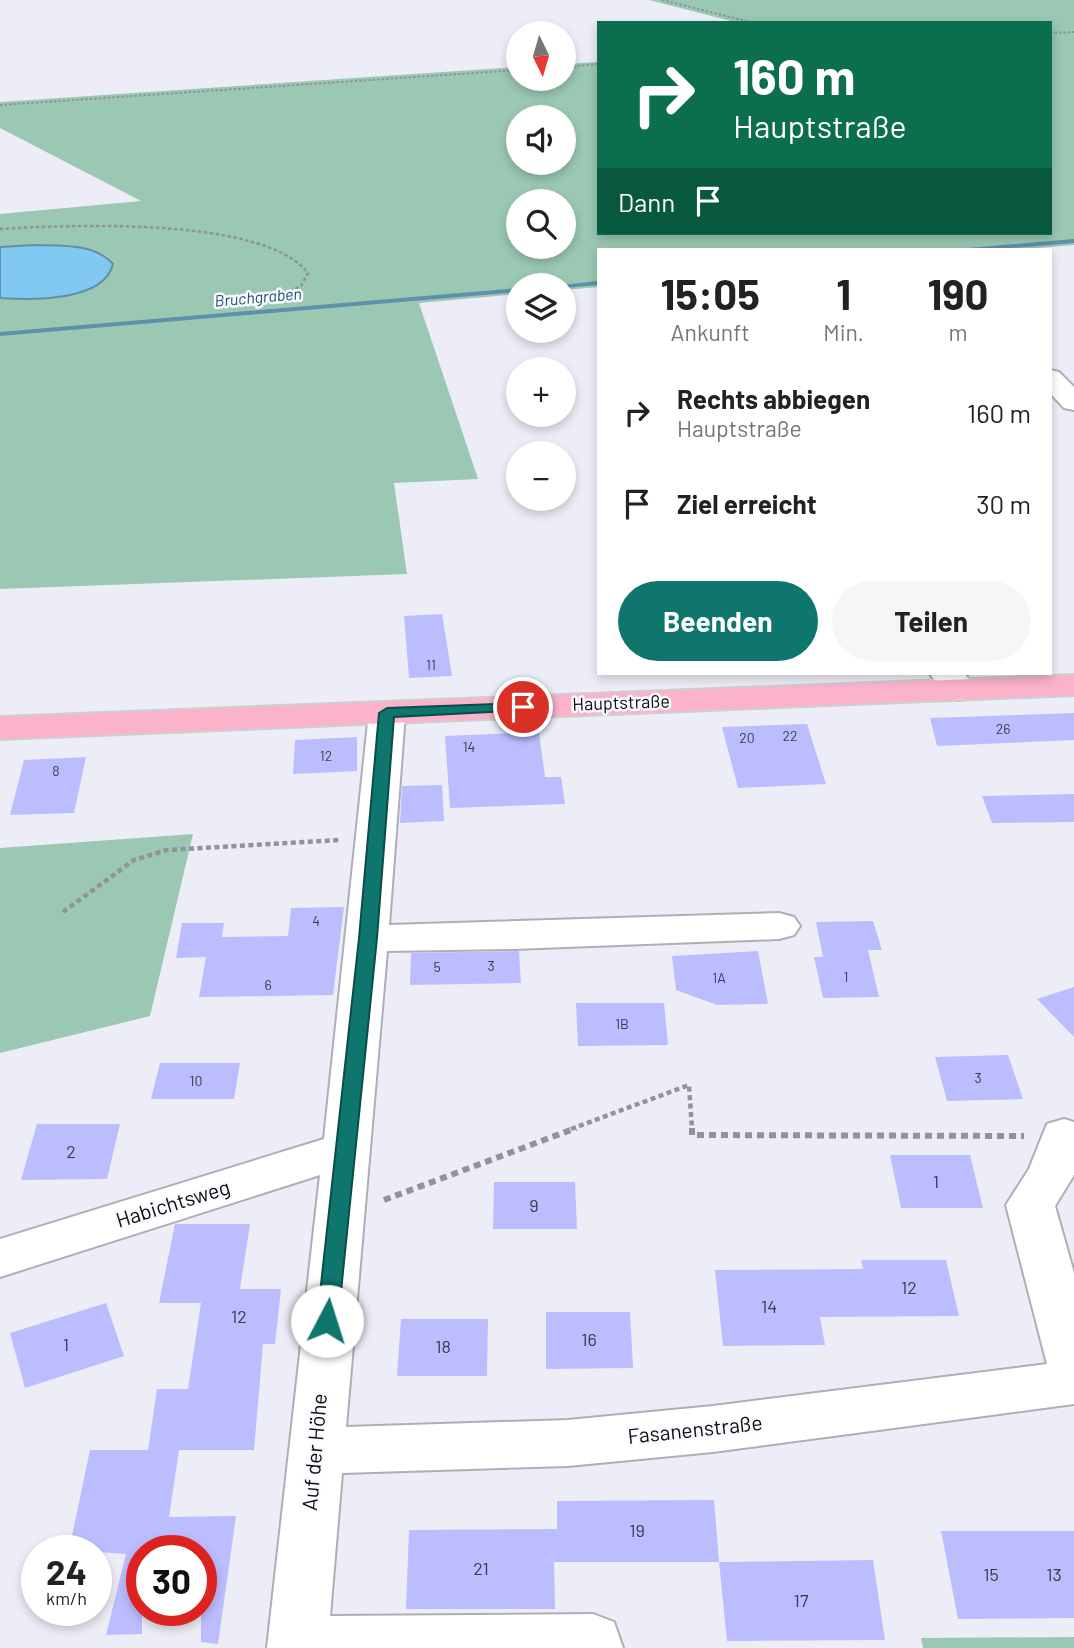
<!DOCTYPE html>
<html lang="de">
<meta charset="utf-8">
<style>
:root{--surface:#fff;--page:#f6f6f6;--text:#222;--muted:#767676;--accent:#0f766e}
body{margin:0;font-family:Barlow,sans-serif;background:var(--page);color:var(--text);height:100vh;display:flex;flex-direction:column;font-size:26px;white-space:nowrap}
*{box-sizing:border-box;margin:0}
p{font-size:23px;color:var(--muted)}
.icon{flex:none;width:38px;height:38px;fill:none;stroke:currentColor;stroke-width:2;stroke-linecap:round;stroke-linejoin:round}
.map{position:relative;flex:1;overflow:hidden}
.details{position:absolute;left:597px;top:248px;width:455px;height:427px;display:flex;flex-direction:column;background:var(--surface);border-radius:0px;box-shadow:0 4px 10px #0003}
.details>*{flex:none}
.guide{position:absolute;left:597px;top:21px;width:455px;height:214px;border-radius:0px;box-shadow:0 4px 10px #0003;background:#0b6e4f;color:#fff;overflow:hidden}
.needle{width:46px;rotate:175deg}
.fabs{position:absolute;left:506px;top:21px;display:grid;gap:14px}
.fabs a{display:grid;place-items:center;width:70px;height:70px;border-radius:50%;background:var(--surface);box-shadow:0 4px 10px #0003;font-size:35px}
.speed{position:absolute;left:21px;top:1535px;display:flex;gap:14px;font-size:35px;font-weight:700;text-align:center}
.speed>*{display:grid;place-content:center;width:91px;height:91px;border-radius:50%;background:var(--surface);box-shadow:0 4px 10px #0003;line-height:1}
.speed small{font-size:18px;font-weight:400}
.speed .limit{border:10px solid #d22;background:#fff;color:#111}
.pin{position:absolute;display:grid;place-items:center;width:60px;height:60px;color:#fff;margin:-30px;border:4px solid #fff;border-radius:50%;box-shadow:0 2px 7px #0007}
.me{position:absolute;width:77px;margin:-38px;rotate:5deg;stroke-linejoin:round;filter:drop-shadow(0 0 5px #0008)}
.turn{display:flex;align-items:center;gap:24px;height:147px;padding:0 21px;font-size:32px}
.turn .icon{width:91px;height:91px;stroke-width:2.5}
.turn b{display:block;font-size:49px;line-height:60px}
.then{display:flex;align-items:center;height:66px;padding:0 21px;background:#0003;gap:14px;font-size:26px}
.eta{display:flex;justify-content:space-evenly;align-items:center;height:119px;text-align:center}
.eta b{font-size:42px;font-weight:700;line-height:49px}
.action{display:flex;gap:14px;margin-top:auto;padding:14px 21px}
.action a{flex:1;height:80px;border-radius:42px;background:var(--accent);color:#fff;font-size:28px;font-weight:700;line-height:80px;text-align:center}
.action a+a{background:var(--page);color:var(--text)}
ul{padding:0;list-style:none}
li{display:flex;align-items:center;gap:21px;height:91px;padding:0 21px}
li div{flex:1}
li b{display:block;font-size:26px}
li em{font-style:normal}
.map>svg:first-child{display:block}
</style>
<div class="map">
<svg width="1074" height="1648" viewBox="0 0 1074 1648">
<rect width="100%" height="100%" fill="#ededf7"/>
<path fill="#9ac8b2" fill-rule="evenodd" d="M649 0H1074V245L1013 250H598V287L564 290V285H518V294L419 303 478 479 394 483 407 574 0 589V214L141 201 0 128V102L518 67V79H564V64L598 62V233H1050V23H739ZM518 117H564V163H518ZM518 201H564V247H518Z
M193 834 150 1016 0 1053V848Z
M1074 1637V1648H923L921 1638Z"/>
<path fill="#81c8f0" stroke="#5e90ad" stroke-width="2" d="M35 245C62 246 94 243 113 264 104 302 31 300 0 298V247Z"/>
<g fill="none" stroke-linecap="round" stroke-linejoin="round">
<path fill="#5e90ad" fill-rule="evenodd" d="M1074 239V243L987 250H965L968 248Z
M598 281V285L564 288V285H561Z
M518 288V292L0 336V332Z"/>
</g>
<path fill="#bcbdff" d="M442 614 452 676 409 678 404 616Z
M1074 713V740L937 746 930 718Z
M807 724 826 784 738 788 722 727Z
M515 733H539L545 777H561L565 804 450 808 445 736Z
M357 737V771L293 774 295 740Z
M86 757 74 813 10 815 24 760Z
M442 785 444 821 400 823 402 786Z
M1074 794V822L992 823 982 796Z
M344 907 333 995 199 997 206 957 176 958 182 923H224L222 937 288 936 291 908Z
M873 921 882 950H868L879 997 823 998 814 957H823L816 922Z
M519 951 521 983 410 985 411 953Z
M758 951 768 1004 717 1005 676 990 672 956Z
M1074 987V1037L1037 999Z
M576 1003H664L668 1045 578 1046Z
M1008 1055 1023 1099 947 1101 935 1057Z
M160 1063H240L234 1099H151Z
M37 1124H120L107 1179 21 1180Z
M890 1155H970L983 1208H901Z
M494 1182H575L577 1229H493Z
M175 1224H250L240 1289H281L275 1344H263L254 1450H179L169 1517 236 1516 218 1644 201 1642V1550H142V1634L106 1635 126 1554 69 1550 90 1450H148L157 1389H188L201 1303H159Z
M861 1260H946L959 1316 820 1317 825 1345 723 1346 715 1270 863 1269Z
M106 1303 124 1356 25 1388 10 1333Z
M546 1312H630L633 1368 546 1369Z
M401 1319H488L487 1376H397Z
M714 1500 719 1562H554L555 1609H406L409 1530 557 1529V1501Z
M941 1531H1074V1618L958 1619Z
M873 1560 885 1640 727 1641 719 1562Z"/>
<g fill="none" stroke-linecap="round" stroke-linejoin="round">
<g stroke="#aeaeb7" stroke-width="4">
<path id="minor" d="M1050 370 1059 372 1074 387V410L1064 408 1050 393Z
M930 674H965L976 690 971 697 959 700 947 697Z
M387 702 400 705 405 713 389 925 779 913 794 917 800 926 794 935 779 939 514 949 387 951 346 1427 568 1420 713 1406 1047 1364 1006 1205 1029 1169 1047 1124 1064 1119 1074 1122V1175L1055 1206 1074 1273V1404L713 1452 568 1466 342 1473 330 1616 593 1614 614 1622 623 1648H267L320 1175 0 1277V1239L324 1139 369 713 374 705Z"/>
</g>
<g stroke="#cfcfcf" stroke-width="4">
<path id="major" d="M1074 675V695L0 739V717Z"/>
</g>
<path stroke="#929299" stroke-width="2" stroke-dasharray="2.5 2" stroke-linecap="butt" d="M662 0 754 23
M1050 33 1074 32
M564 67 598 64
M0 105 518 70"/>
<path stroke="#929299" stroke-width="2.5" stroke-dasharray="3.5 2.5" stroke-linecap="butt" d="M0 229C68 225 264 216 308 273L301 286 266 302"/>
<path stroke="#929299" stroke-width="4.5" stroke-dasharray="5 3.5" stroke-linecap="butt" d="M63 912 134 860 167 850 340 840
M571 1129 689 1085 692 1129"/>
<path stroke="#929299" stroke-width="6" stroke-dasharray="7 5" stroke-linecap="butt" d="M692 1128V1135L1024 1136
M384 1200 576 1128"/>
<use href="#minor" fill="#fff" fill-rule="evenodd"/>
<use href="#major" fill="#fbb3cb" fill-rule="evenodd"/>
</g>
<path fill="#0f766e" stroke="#0a4d48" stroke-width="2" d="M523 703 530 707 528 710 394 717 377 938 338 1321 335 1327 327 1330 320 1327 317 1321 359 938 379 713 387 708Z"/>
<g text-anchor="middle" stroke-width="5" stroke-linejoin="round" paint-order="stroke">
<g font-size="14" fill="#39394c">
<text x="431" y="670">11</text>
<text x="1003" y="734">26</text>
<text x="790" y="741">22</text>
<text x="747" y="743">20</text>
<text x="469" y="752">14</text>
<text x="326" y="761">12</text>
<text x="56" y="776">8</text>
<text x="316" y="926">4</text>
<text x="491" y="971">3</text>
<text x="437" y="972">5</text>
<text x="846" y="982">1</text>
<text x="719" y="983">1A</text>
<text x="268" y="990">6</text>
<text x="622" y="1029">1B</text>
<text x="978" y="1083">3</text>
<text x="196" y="1086">10</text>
</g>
<g font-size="16" font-style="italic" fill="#19506c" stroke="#fbfbff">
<text transform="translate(258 297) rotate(-5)" y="6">Bruchgraben</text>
</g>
<g font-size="18" fill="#0d0d10" stroke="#fbfbff">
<text transform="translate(621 703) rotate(-2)" y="6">Hauptstraße</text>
</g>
<g font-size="18" fill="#39394c">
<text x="71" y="1158">2</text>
<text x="936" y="1188">1</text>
<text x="534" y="1212">9</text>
<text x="909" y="1294">12</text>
<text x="769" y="1313">14</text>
<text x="239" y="1323">12</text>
<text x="589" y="1346">16</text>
<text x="66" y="1351">1</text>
<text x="443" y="1353">18</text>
<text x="637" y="1537">19</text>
<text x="481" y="1575">21</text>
<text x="991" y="1581">15</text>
<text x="1054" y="1581">13</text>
<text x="801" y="1607">17</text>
</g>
<g font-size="21" fill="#0d0d10" stroke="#fbfbff">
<text transform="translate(173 1204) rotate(-17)" y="7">Habichtsweg</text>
<text transform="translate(695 1430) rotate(-6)" y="7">Fasanenstraße</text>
<text transform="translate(315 1452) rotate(-85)" y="7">Auf der Höhe</text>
</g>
</g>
</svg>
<div class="fabs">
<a><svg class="needle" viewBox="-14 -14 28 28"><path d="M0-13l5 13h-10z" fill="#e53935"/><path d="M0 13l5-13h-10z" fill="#767676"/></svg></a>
<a><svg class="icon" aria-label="sound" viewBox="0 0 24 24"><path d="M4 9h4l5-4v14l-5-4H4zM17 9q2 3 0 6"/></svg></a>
<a><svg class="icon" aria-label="search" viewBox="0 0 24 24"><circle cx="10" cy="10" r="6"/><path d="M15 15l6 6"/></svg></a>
<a><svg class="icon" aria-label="layers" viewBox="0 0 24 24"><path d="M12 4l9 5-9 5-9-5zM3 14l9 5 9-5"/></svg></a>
<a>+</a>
<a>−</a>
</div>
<div class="speed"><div>24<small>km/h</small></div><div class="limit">30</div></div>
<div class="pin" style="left:523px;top:707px;background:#d93025"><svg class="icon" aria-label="arrive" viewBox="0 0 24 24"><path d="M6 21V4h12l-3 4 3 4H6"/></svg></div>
<svg class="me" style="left:327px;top:1321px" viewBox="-20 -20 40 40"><circle r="19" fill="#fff"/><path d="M0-13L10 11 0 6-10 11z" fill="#0f766e"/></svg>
<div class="guide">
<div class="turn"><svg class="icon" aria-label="right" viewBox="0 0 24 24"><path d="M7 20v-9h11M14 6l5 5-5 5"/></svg><div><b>160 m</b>Hauptstraße</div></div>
<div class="then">Dann<svg class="icon" aria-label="arrive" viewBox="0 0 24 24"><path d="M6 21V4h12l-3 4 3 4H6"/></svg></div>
</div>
<section class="details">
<div class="eta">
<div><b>15:05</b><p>Ankunft</p></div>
<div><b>1</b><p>Min.</p></div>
<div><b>190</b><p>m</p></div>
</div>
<ul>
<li><svg class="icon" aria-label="right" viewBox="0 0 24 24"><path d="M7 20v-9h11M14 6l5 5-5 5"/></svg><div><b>Rechts abbiegen</b><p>Hauptstraße</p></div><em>160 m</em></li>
<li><svg class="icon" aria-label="arrive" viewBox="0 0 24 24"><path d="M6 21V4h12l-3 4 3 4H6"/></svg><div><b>Ziel erreicht</b></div><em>30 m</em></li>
</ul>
<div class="action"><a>Beenden</a><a>Teilen</a></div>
</section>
</div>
